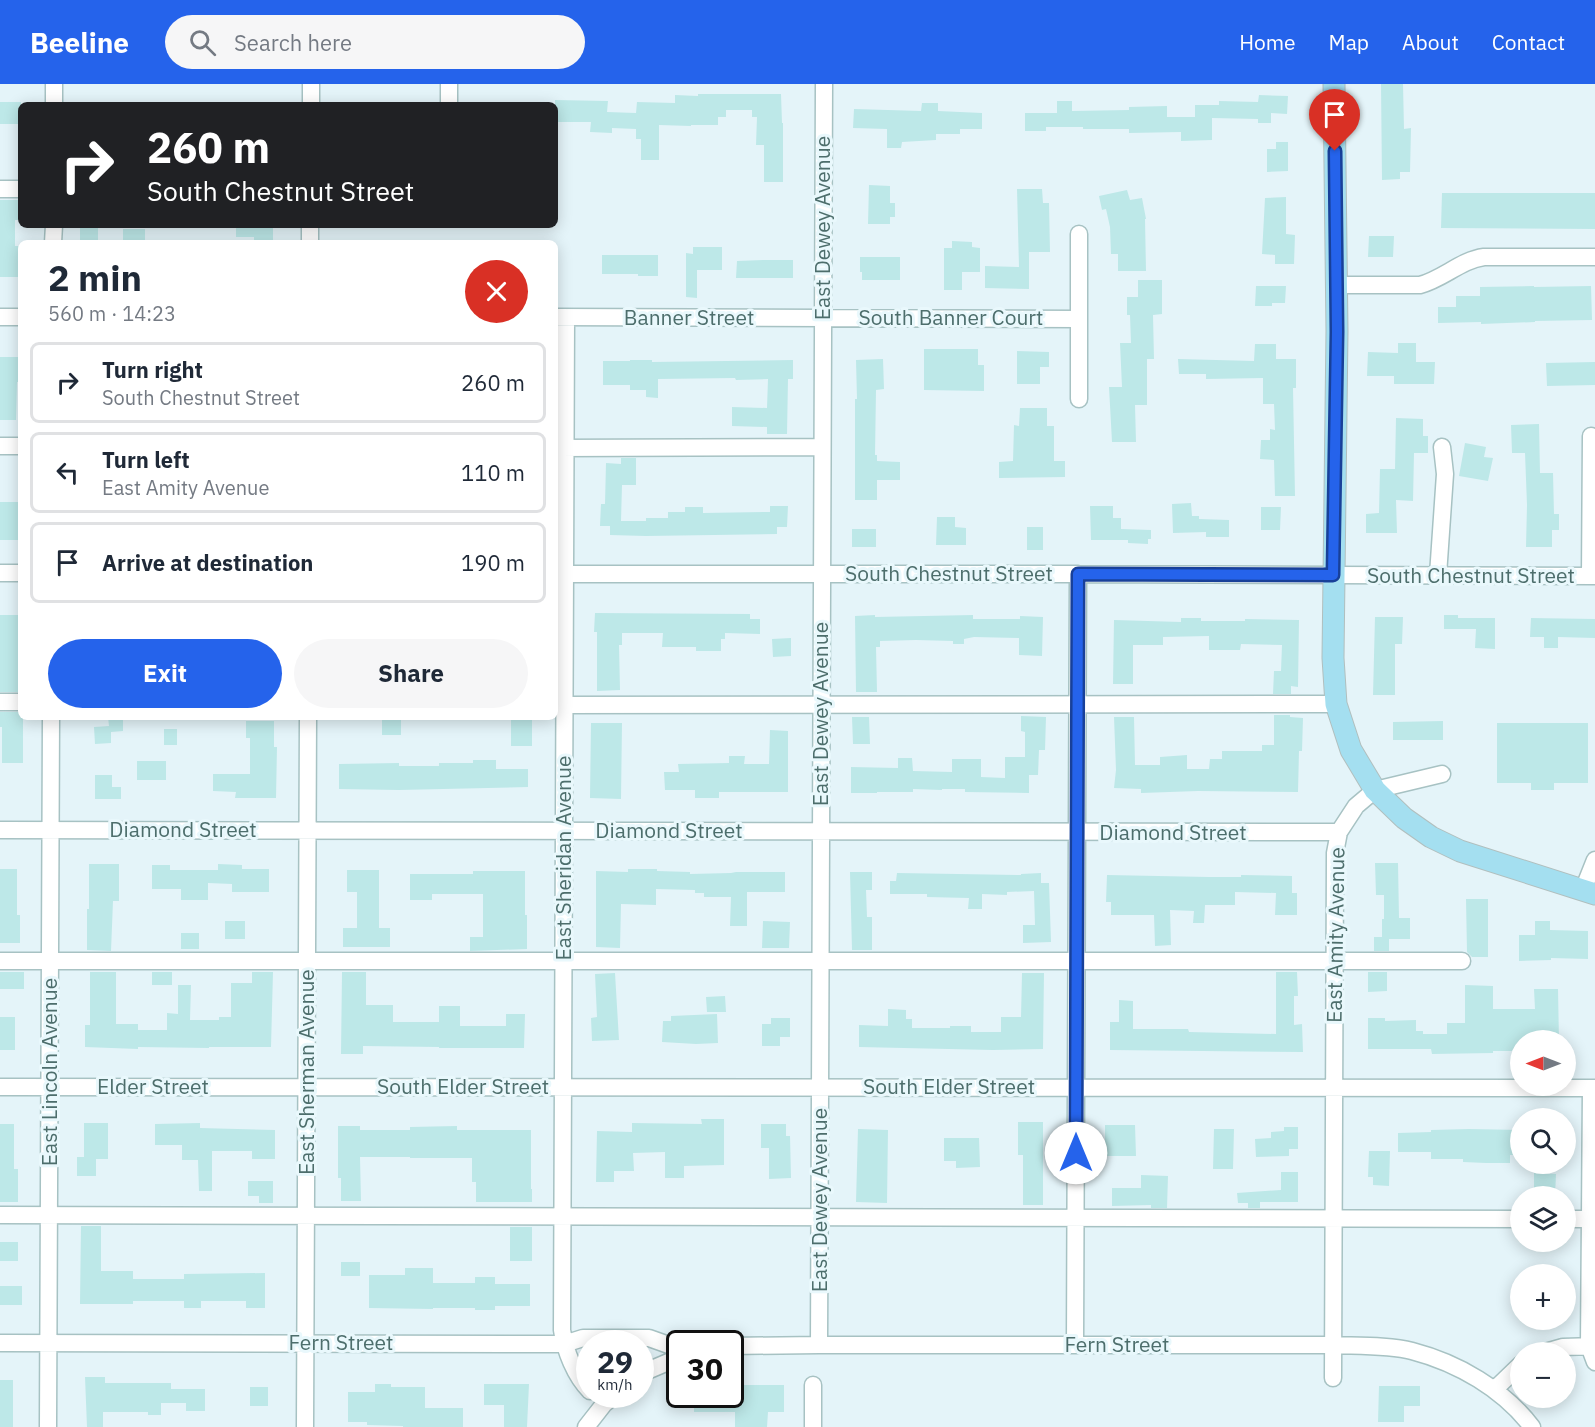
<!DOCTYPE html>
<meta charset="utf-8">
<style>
:root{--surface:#fff;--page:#f6f6f7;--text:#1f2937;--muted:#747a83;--line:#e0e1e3;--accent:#2563eb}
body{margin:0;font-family:"IBM Plex Sans",sans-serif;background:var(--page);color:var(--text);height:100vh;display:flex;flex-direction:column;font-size:22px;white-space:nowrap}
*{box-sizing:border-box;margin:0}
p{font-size:20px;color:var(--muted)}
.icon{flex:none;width:33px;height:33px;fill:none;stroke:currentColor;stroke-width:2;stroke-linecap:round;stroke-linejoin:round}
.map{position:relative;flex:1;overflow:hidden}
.drawer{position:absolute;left:18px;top:156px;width:540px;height:480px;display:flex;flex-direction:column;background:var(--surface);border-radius:9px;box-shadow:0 3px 15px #0003}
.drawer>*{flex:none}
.hud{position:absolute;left:18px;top:18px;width:540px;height:126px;border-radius:9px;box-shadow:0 3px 15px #0003;background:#202124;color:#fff;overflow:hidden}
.needle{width:39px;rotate:270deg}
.fabs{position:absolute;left:1510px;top:946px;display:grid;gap:12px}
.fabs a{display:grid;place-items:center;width:66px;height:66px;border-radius:50%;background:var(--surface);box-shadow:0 3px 15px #0003;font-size:30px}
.speed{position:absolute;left:576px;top:1246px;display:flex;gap:12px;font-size:30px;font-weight:700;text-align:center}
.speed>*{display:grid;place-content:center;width:78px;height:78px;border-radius:50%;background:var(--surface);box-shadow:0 3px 15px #0003;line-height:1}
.speed small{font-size:15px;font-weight:400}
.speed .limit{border:3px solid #111;border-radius:9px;background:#fff;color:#111}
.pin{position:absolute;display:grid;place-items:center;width:51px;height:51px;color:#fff;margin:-62px -26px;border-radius:50% 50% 50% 0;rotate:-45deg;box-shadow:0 0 6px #0007}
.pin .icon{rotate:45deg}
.me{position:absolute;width:66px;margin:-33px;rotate:0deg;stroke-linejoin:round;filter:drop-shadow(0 0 4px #0008)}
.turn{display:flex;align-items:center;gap:21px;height:126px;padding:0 30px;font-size:27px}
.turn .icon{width:78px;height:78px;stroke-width:2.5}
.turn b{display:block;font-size:42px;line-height:51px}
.round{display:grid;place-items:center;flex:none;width:63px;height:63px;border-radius:32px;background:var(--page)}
.summary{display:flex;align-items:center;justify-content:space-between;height:102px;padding:0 30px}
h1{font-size:36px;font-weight:700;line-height:45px}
.button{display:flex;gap:12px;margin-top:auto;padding:12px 30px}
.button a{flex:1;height:69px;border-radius:36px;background:var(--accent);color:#fff;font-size:24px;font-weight:700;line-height:69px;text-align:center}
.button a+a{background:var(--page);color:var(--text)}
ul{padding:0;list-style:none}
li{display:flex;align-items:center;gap:18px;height:81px;margin:0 12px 9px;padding:0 18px;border:3px solid var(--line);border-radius:9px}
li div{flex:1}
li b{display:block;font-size:22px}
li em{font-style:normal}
header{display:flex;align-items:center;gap:36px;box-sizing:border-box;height:84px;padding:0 30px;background:var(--accent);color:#fff}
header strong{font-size:28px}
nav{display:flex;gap:33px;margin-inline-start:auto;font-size:21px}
.search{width:420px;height:54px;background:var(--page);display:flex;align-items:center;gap:15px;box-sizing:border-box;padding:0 21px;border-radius:33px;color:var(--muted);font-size:22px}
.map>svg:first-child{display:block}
</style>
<header>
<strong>Beeline</strong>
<div class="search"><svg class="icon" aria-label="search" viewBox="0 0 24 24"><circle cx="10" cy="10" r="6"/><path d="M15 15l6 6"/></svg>Search here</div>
<nav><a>Home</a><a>Map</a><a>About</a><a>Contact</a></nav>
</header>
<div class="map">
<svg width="1595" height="1343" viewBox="0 0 1595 1343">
<rect width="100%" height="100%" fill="#e4f4f9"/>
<path fill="#bde8e8" d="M1381 0H1403L1404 45 1411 44 1410 88H1400V95L1382 96Z
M698 10H781L782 39H783V98H764V61H756L757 33H752V26H726V33H718V41H691V42L659 41V76H641V55H636V45L612 44V49L590 48 591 38H555V16L608 17 607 28 636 29 637 18 675 19V11L698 12Z
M1259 11 1288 12 1287 30 1271 29V39H1258V35L1212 34V56L1181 57V48L1129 49V45H1083V43H1046V47H1025V29H1057V17H1072V27L1129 26V23L1167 22V33H1195V21H1219V17L1258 18Z
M0 18H21V40H0Z
M922 19H938V27L982 29V45H960V50H936V56L902 58 901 64H887V45L853 44 854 25 921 27Z
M1276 58H1288V87L1267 88V65H1276Z
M869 101 890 102V119H895V133H890V140H868Z
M1017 105H1042L1043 119H1049L1050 168H1029V205L985 204V182L1019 183Z
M1127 106 1130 116 1142 114 1146 135H1145L1146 187H1118V170H1111L1110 143 1106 125 1102 126 1099 112Z
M1442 109H1595V145L1441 144Z
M1286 113V150L1295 151 1294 180H1275V171L1262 170 1265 114Z
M0 116H21V136H15V162H20V193H0Z
M80 141H98V159H80Z
M236 141H273V159H254V153H236Z
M123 145H145V159H123Z
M1369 152H1394L1393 173H1368Z
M952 157 972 158V163L980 164V188H962V206H944V164H952Z
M693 163H722V186H697V214L686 213V169L693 170Z
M602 171H658V192H638V190H602Z
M860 173H900V196H862V188H860Z
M763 176H793V194H736L737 177Z
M1138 196H1162V230L1153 231 1154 275H1147V321H1135L1136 358H1112L1109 303H1122L1120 259H1131L1130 231H1127V213H1138Z
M1256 202H1286L1285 219H1272V222H1255Z
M1534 202V203L1591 202 1592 236 1535 237V238L1481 240V238L1438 239V223H1456V212H1480V203Z
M1398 259H1416V278H1435L1434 300H1394V292H1367L1368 268 1398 269Z
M1255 260H1276V275H1296V304H1293L1295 412H1275L1274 376 1260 375 1261 356H1270V345L1275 346 1274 320H1263V294L1206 295V290H1179L1178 275 1254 277Z
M924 265H978V281H984V307L924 306Z
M1017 267 1049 268V283H1040V300H1017Z
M0 273H21V298H17L16 336H0Z
M883 275 884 305 876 306 875 371H877V377L900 378V396H877V416H855V315H857L856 276Z
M630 276H652V278L793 276V295H788L787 350H767V343L732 342V323L767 324 768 295 736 296 735 294 658 295V314L646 313V306H630V301H603V277H630Z
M1595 278V301L1547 302 1546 279Z
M1020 324H1047V342H1054V377H1065V393L999 394V378L1013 377 1014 341 1019 342Z
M1396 334 1423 335V352H1428V369H1414L1413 417 1396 416 1397 449H1366V430L1379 429 1380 385H1395Z
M1539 340 1540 389H1553L1554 430H1559V446H1552V463H1526L1527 421 1525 369H1512L1511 341Z
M1465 359 1486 363 1484 373 1493 374 1488 397 1459 392Z
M621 374H636V401H622L621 437H646V434H668V428H685V423H703V429L770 428V422H788L787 443H777V450L646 452 610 451V442H600L601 420H605L606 379 621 380Z
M0 418H18V456H0Z
M1191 419 1192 432H1199V435L1229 436V453H1206V448L1173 449 1172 420Z
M1090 422H1113V434H1121V445L1151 446V455H1148V460L1128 459V456H1091Z
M1261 423H1281L1280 446H1261Z
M937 433H955V443L966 444V461H936Z
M1027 443H1043V466H1027Z
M852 445H876V463H852Z
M595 529 750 530V535H760V550L725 549V555H721V567H696V563H662L663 549H622V561H619L620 606 597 607V548H594Z
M0 531H21V608H0Z
M875 531V533L973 531V535H1020V532L1043 533 1042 572 1019 571V554L974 553 964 555V560H953V557L916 556 880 557V563H876L877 608H856L855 532Z
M1444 531H1458V534H1495V565L1475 564 1476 545H1444Z
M1375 533H1403L1402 560H1395V611H1373Z
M1181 534H1201V537H1245V535L1299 536 1298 603 1291 602V610H1273L1274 587H1281L1282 561 1241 560 1240 566H1209V552L1163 553V561H1133V600H1113L1114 536 1181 538Z
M1531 534 1595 535V554L1558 553V564H1544V553H1530Z
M791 554V572L773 573 772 555Z
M0 628H21V633H23V679H2V643H0Z
M1274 631H1290V633L1303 634 1302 667H1299L1298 708 1198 707 1141 709V705L1114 704 1116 686 1114 633H1134L1135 681H1160V673L1187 671V685H1209L1210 675H1222V667H1262V661H1274Z
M1021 632 1046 633 1045 666H1039L1038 691H1029V709L965 708V705H942V706L913 705V708H877V709H851V683L898 684V674H912L913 687 952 688V675H981V693L1005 694V673H1025V648L1021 647Z
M108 633H123V647L111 648V659L95 660 94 643 109 642Z
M382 633H401V651H382Z
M511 633H532V662H511Z
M852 633H869L870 660H853Z
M246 637H274V663H277L276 714H235L236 708 213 707V690H250V654H246Z
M1443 637V656H1393V638Z
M591 639H622L621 715 590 714Z
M1497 639H1588V699H1554V706H1531V699H1497Z
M164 645H177V661H164Z
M770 646 788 647V708H719V714H695V706H665L664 688H679L678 680 729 679V672H745L744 680H769Z
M473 676H496V685H528V703L399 706 339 705V680L399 679V682H439V679H473Z
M137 677H166V696H137Z
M95 691H112V703H121V715H95Z
M1375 779H1398L1399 834H1410V855H1389V867H1374V853H1382V835H1384V811H1376Z
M89 780H119V817H113L111 867 87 866V825H89Z
M218 780 242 781V785H269V808H232V800L208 799V816H181V805H152V781H170V786H218Z
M0 785H17V831H20V859H0Z
M628 785H657V787L690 788V790L731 789 736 788H785V808H747V842H730L731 813H704V809H695V806L656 805V821L621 820 620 864 596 863V787L628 788Z
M347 786H379V844H390V863H343V844H357V808H347Z
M473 787H525V831H527V865L470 867V853H483V810H432V816H410V790H473Z
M850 788H872V806H866L867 833H872V866H852Z
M897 789 1021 791V790L1041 789V799H1049L1051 858 1023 859V841H1035L1034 807 1007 808V811L982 810V825H968L969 814 927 813V810H890V797H896Z
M1107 791 1209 793H1241V791L1292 792V809H1297V831H1275L1276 809 1235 808V821H1205L1204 839H1193L1194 827 1170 826 1171 861 1155 862 1154 831H1111V818H1106Z
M1466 815H1488V873H1472L1467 868Z
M225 837H245V855H225Z
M763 837 790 838 789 864H762Z
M1535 837H1550V846L1588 847V875L1551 874V876L1519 877V851H1535Z
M181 849H199V865H181Z
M0 888H24V905H0Z
M90 888H116V940H138V946H167V929L178 930V901H191L190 936H219V933H231V899H252V888H273L271 963H209V964L138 963V965L85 963V941H90Z
M152 888H172V901H152Z
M342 888H366V921H393V938H439V922H460V942H506V930H525L524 964H439V963L363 962V970H341Z
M1276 888H1297L1298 912H1294V941L1302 940 1303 968 1110 966V938H1119V916L1133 917V945H1188L1189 948 1276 950Z
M1368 888H1387V907L1368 908Z
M615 889 619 956 592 957 591 934 597 933 595 890Z
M1022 889H1044L1043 965 993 966 859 963V941L888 942V925L906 926V935H912V944H950V942H971V948H1001V933H1021Z
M1465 901 1493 902V925H1535L1534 905H1558L1559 957H1520L1519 967H1493V969L1432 970 1431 965H1368V934H1385V937L1416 936V947H1423V950H1447V939H1465Z
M725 912 726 928H707L706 913Z
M717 930 718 959 696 960 662 958 663 937H671V932Z
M0 933H15V966H0Z
M771 934H790V953H780V962H762V940H771Z
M701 1035H724V1081L684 1082V1094H665V1068L633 1069 634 1087H614V1098H596L597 1047 632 1048V1039L702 1040Z
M1018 1038H1043V1121H1023V1071H1018Z
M84 1039H108V1075H96V1092H77V1073H84Z
M200 1039V1044L275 1046V1075H252V1067H212V1107H199L198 1076H182V1061H155V1040Z
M0 1040H14V1085H18V1118H0Z
M761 1040H786V1052H790L791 1094 769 1095V1064H761Z
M1105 1041H1135L1136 1072H1105Z
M338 1042H360V1046H410V1043L457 1042V1046H531V1105H532V1118H476V1098H472V1074H410V1073H360L361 1117H341V1094H338Z
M1284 1043H1298V1065H1289V1072L1256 1073 1255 1055 1271 1054V1048L1284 1047Z
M858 1045 888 1046 887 1119 856 1118Z
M1214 1045H1234L1233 1085H1213Z
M1469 1045 1521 1046V1071H1510V1079H1486L1463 1078V1075H1431V1068H1398V1049L1431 1048V1046Z
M944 1054H979L980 1083 956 1084V1077H944Z
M1369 1067H1390L1389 1102 1373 1101V1093H1368Z
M1281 1088H1298V1118H1260V1124H1248V1119H1238L1237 1109 1281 1106Z
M1534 1089 1556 1090 1555 1113H1534Z
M1141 1091 1168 1092 1167 1124H1151V1121L1112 1122V1104H1141Z
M248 1097H273V1119H259V1112H248Z
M81 1142H101V1187H133V1195H184V1190L265 1189V1224H246V1217H201V1224H184V1217H133V1220H80Z
M510 1143H532V1177H510Z
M0 1158H18V1177H0Z
M341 1178H360V1192H341Z
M405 1184H433V1199H475V1193H495V1200H530V1222H495V1226H475V1224H433V1225L369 1224V1191H405Z
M0 1202H22V1221H0Z
M85 1293H105V1299H171V1305H205V1327H186V1319H161V1331H148V1328H103V1343H87Z
M0 1296H13V1343H0Z
M375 1300H391V1303H425V1324H463V1343H403V1342L367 1341V1338H348V1308H375Z
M484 1300H529L527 1343H504V1321H484Z
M730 1301H784V1328H768L767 1343H735V1328H694V1311H730Z
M1379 1302H1420V1322H1404V1338H1378Z
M250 1303H268V1322H250Z"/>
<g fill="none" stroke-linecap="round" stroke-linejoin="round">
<g stroke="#a7c2c3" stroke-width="19">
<path id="minor" d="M54 21V0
M311 21V0
M449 21V0
M0 105H21
M1079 150V315
M53 159 54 141
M310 159V141
M1336 201H1420C1443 195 1461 176 1484 173H1595
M0 233H21
M556 233 1079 235
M566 234 562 1246C565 1267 575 1292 590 1307
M0 362H21
M556 364 822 363
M0 489H21
M555 490H1078L1595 492
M1438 491 1445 390 1442 363
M1590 492 1591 352
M0 618H21
M555 621 1336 620
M0 746 1339 748
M1583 806 1595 776
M0 877H1462
M0 1003 1595 1004
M1591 1004 1589 1262 1595 1278
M0 1131 1521 1135
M1566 1135H1590
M0 1259 564 1260 583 1254H649L680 1265
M819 1261 824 0
M1075 1261 1078 490
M730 1262 819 1261H1333C1356 1262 1390 1261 1412 1267 1458 1279 1503 1305 1532 1343
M1542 1269 1563 1263 1595 1262
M640 1290 680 1273
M1333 1294 1335 769 1339 748 1356 722 1375 706 1442 690
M813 1301V1343
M1494 1306 1521 1280
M48 1343 51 633
M305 1343 308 633
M586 1343 604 1320 615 1311"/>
</g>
<g stroke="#b1bfbe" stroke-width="23">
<path id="major" d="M1334 0 1337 247 1333 574 1336 620 1351 666 1375 706 1404 734 1431 753 1460 767 1595 810"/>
</g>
<use href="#minor" stroke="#fff" stroke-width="16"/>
<use href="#major" stroke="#a4dff0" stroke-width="21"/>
</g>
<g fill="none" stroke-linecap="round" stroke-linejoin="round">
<g stroke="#184099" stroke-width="15">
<path id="route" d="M1076 1069 1078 490 1333 491 1337 248 1335 67"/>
</g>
<use href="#route" stroke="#2563eb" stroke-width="10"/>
</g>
<g text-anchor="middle" stroke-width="6" stroke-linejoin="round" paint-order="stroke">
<g font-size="21" fill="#4d6e6c" stroke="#e9f8fc">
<text transform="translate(823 144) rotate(-90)" y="7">East Dewey Avenue</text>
<text x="689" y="241">Banner Street</text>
<text x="951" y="241">South Banner Court</text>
<text x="949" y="497">South Chestnut Street</text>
<text x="1471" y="499">South Chestnut Street</text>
<text transform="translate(821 630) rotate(-90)" y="7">East Dewey Avenue</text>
<text x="183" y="753">Diamond Street</text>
<text x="669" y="754">Diamond Street</text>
<text x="1173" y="756">Diamond Street</text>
<text transform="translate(564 774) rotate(-90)" y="7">East Sheridan Avenue</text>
<text transform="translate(1336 851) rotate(-89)" y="7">East Amity Avenue</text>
<text transform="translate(50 988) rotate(-90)" y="7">East Lincoln Avenue</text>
<text transform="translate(307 988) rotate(-90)" y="7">East Sherman Avenue</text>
<text x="153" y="1010">Elder Street</text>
<text x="463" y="1010">South Elder Street</text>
<text x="949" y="1010">South Elder Street</text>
<text transform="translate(820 1116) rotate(-90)" y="7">East Dewey Avenue</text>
<text x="341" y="1266">Fern Street</text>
<text x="1117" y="1268">Fern Street</text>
</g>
</g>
</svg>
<div class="fabs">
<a><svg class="needle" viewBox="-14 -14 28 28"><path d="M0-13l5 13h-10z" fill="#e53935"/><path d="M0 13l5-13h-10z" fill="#747a83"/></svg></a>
<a><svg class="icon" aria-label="search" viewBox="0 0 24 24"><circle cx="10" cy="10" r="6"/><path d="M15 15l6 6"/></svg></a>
<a><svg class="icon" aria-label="layers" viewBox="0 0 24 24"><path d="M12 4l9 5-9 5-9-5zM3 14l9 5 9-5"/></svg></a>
<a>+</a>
<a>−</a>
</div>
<div class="speed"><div>29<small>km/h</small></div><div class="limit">30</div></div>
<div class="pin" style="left:1335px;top:67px;background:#d93025"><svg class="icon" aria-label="arrive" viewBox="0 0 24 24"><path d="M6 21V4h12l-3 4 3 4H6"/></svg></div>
<svg class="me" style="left:1076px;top:1069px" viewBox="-20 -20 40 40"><circle r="19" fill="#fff"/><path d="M0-13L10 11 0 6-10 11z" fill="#2563eb"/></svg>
<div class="hud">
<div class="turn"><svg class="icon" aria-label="right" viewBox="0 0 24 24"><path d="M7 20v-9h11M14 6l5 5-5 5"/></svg><div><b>260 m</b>South Chestnut Street</div></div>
</div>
<section class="drawer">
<div class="summary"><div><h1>2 min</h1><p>560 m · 14:23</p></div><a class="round" style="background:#d93025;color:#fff"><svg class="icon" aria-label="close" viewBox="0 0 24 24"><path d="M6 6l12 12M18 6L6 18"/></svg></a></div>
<ul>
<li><svg class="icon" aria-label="right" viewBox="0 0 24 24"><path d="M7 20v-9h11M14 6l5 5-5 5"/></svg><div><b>Turn right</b><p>South Chestnut Street</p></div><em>260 m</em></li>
<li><svg class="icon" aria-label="left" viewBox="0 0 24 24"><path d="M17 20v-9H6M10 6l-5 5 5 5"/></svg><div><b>Turn left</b><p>East Amity Avenue</p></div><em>110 m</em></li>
<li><svg class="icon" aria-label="arrive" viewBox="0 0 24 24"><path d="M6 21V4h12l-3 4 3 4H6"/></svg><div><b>Arrive at destination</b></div><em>190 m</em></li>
</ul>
<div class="button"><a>Exit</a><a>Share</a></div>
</section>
</div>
